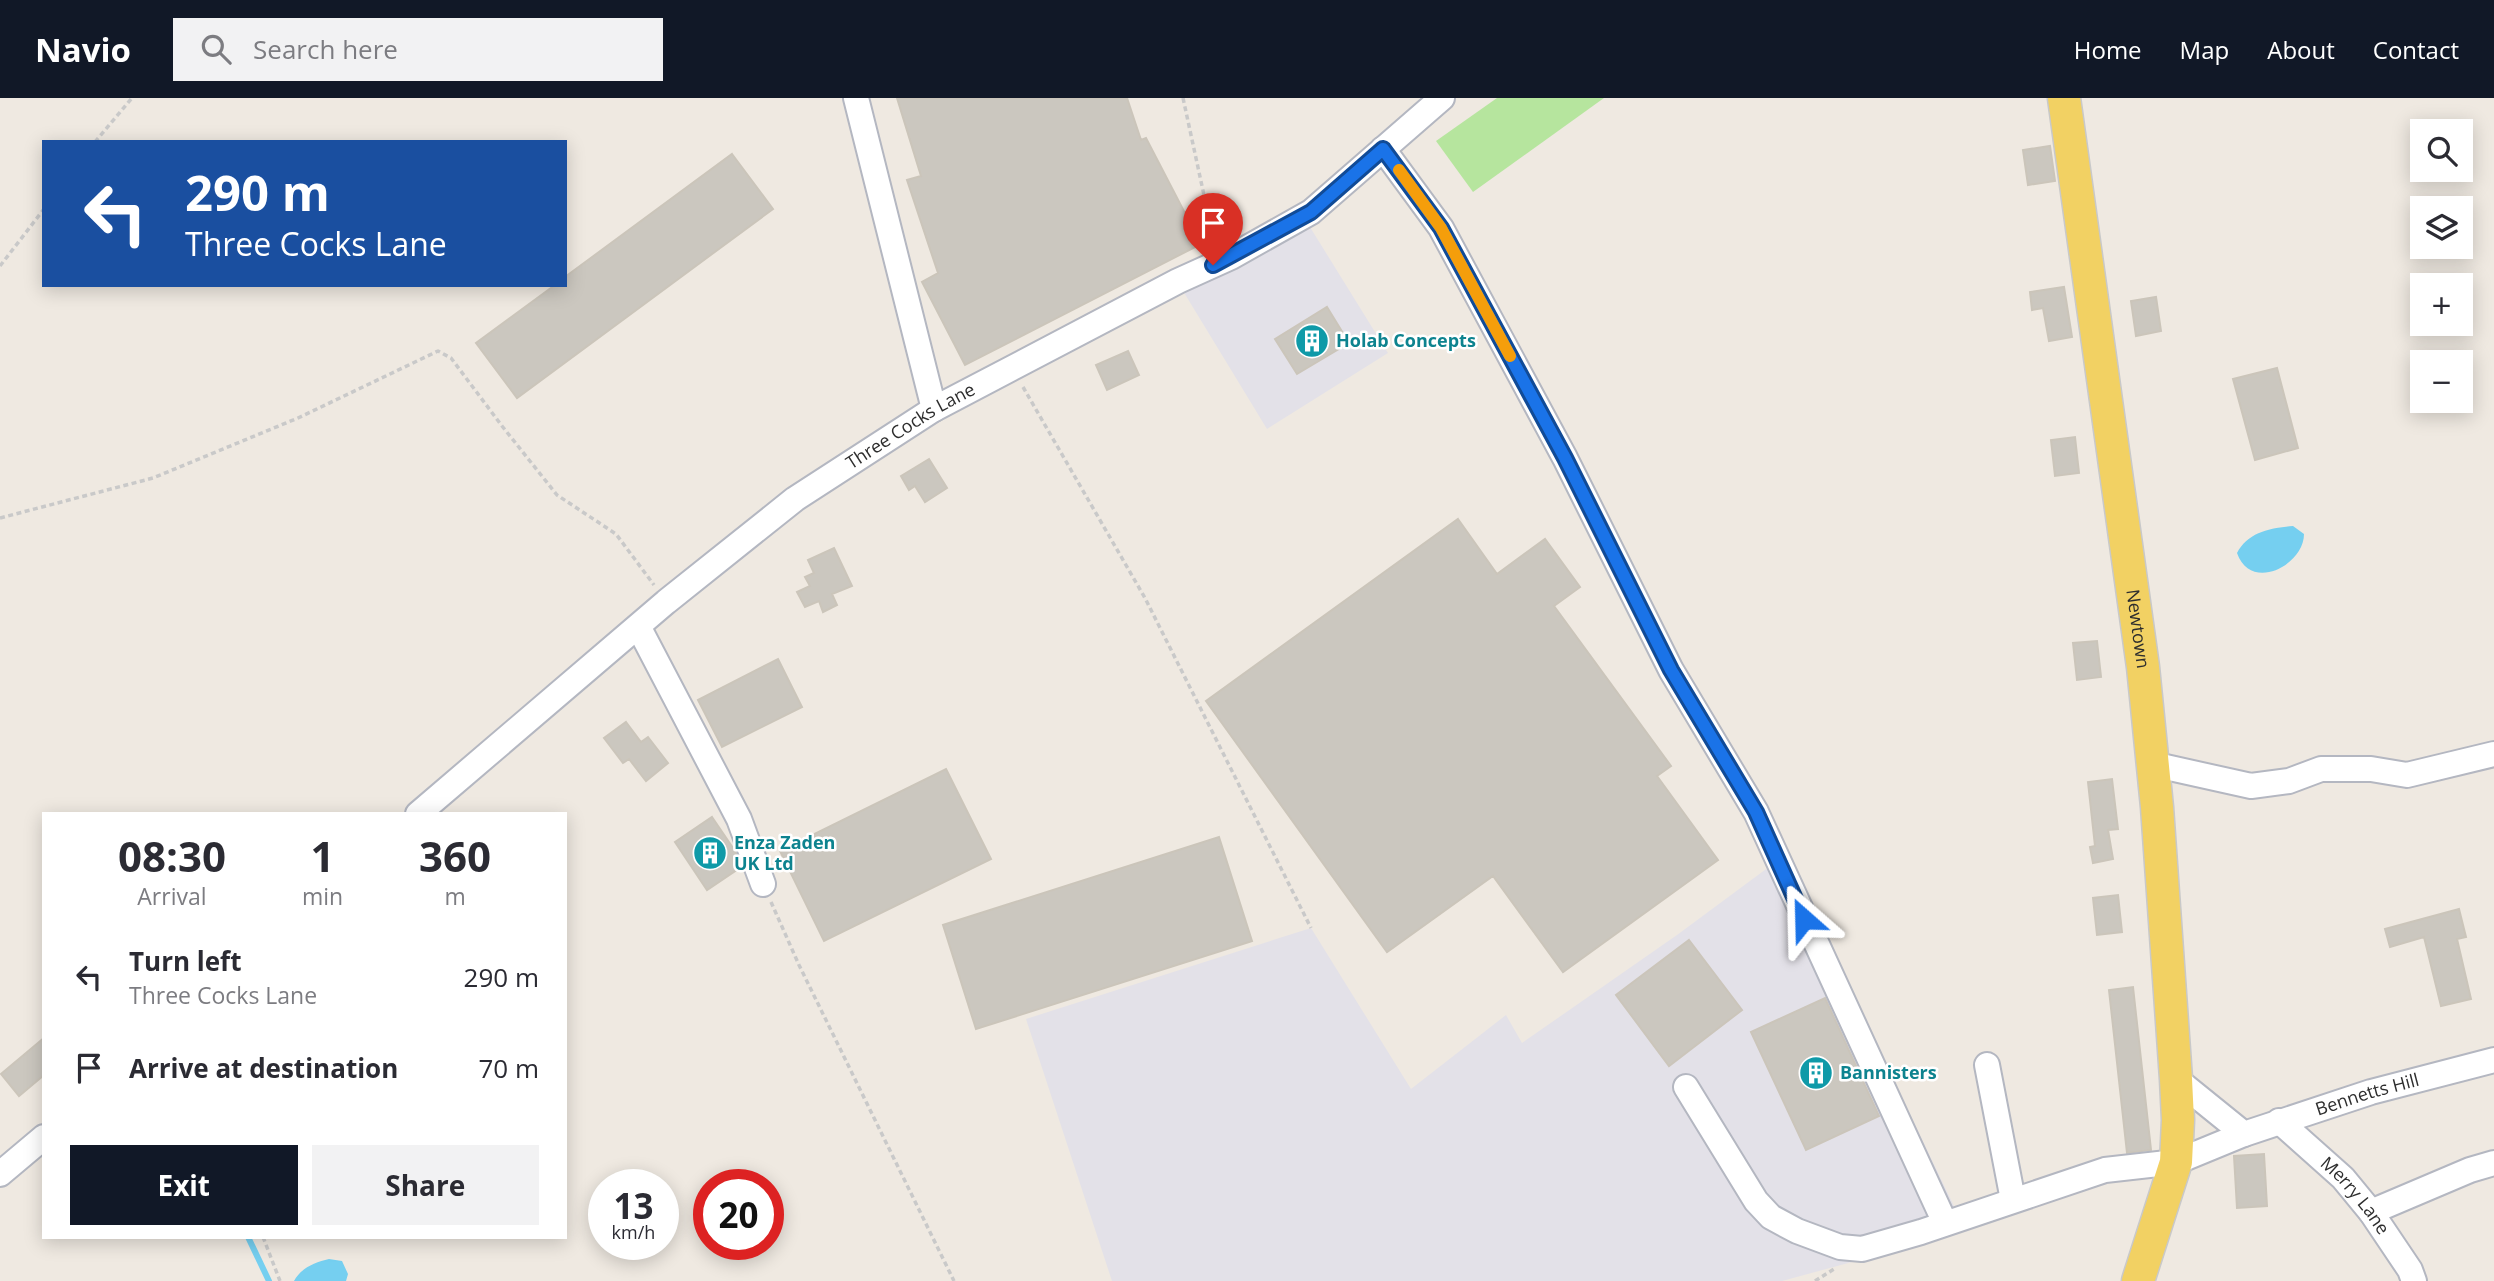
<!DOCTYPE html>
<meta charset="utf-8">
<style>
:root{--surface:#fff;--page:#f2f2f3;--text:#2b2b33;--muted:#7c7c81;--accent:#111827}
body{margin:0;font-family:"Open Sans",sans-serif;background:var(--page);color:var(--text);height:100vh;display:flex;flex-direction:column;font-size:26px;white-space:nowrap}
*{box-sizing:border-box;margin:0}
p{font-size:23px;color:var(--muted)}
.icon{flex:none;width:38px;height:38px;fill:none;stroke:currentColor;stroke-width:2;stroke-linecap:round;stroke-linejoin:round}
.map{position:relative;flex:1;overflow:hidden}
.side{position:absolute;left:42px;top:714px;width:525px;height:427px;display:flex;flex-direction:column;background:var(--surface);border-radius:0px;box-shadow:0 4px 18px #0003}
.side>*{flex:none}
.top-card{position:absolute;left:42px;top:42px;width:525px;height:147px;border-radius:0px;box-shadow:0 4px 18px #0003;background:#1a4fa0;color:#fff;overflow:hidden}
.buttons{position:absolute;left:2410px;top:21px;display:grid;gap:14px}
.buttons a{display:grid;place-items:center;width:63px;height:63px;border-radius:0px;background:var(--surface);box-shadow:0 4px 18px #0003;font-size:35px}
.speed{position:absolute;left:588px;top:1071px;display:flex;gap:14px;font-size:35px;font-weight:700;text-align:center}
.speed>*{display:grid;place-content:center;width:91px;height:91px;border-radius:50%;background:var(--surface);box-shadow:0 4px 18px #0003;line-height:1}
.speed small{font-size:18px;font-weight:400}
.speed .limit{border:10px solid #d22;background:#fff;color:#111}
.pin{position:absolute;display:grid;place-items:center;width:60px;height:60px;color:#fff;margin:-72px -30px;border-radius:50% 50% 50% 0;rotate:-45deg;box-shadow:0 0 7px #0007}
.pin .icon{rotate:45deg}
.me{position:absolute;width:77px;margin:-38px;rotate:335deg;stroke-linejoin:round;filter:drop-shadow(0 0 5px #0008)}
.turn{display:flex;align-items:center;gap:24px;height:147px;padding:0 28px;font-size:32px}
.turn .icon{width:91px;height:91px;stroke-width:2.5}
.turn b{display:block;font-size:49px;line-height:60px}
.eta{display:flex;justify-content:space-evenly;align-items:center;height:119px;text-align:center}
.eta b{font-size:42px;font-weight:700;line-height:49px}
.primary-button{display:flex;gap:14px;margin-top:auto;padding:14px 28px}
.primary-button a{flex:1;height:80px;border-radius:0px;background:var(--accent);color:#fff;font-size:28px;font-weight:700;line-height:80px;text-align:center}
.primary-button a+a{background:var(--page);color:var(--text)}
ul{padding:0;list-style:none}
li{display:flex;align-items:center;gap:21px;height:91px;padding:0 28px}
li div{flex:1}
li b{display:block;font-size:26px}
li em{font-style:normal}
header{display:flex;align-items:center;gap:42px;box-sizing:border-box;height:98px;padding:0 35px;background:var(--accent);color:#fff}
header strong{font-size:33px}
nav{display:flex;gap:38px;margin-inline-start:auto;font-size:24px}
.search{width:490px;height:63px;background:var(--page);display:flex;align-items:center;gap:18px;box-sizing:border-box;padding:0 24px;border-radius:0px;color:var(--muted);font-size:26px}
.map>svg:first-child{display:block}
</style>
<header>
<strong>Navio</strong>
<div class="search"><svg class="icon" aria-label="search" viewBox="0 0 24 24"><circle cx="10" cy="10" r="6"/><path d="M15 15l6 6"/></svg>Search here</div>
<nav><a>Home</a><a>Map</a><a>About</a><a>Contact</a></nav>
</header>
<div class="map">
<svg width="2494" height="1183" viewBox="0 0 2494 1183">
<rect width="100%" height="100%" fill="#efe9e1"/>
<path fill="#e3e1e8" d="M1305 121 1388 255 1267 331 1180 188Z
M1785 757 1966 1133 1782 1183H1112L1026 921 1311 830 1411 991 1506 917 1522 945 1677 837Z"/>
<path fill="#b6e59e" d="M1497 0H1604L1473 94 1436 43Z"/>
<path fill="#75cff0" d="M2293 428 2304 436C2304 467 2251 495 2237 455 2248 434 2270 430 2293 428Z
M329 1161 342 1163 348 1176 346 1183H294C301 1170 315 1164 329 1161Z"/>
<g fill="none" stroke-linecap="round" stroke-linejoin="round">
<path stroke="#75cff0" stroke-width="6" d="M248 1139 269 1183"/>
</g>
<path fill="#cbc7bf" stroke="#cbc5ba" stroke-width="2" d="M897 0H1127L1141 42 1146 40 1201 146 965 267 922 184 938 175 907 82 921 78Z
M2050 48 2055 83 2028 87 2023 52Z
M732 56 773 111 517 300 476 245 555 187H565V179Z
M2064 189 2072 239 2049 243 2043 210 2032 212 2030 194Z
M2156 199 2161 233 2136 238 2131 203Z
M1327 209 1349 245 1297 276 1275 241Z
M1128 253 1139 277 1107 292 1096 267Z
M2277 270 2298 350 2255 362 2233 281Z
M2075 339 2079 375 2055 378 2051 342Z
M929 361 947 390 925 404 915 388 909 392 901 378Z
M1458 421 1497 476 1545 441 1580 489 1554 508 1671 668 1657 678 1718 762 1563 874 1493 778 1387 854 1206 603Z
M834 450 852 488 832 496 837 507 823 514 819 503 805 509 797 494 810 488 805 479 814 475 808 462Z
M2097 543 2101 579 2077 582 2073 545Z
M778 561 802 609 722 649 698 602Z
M626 624 641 644 648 639 668 665 646 683 629 661 623 665 604 640Z
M946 671 991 761 824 843 780 753Z
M2112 681 2118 731 2108 732 2113 761 2093 765 2090 749 2095 748 2088 684Z
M712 719 735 753 741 769 707 792 675 744Z
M1219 739 1252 843 976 931 943 827Z
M2118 797 2122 834 2097 837 2093 800Z
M2459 811 2466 839 2457 841 2471 901 2441 908 2424 839 2390 849 2385 831Z
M1689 842 1742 912 1669 968 1616 897Z
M2133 889 2151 1052 2127 1055 2109 892Z
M1825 900 1879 1018 1806 1052 1751 934Z
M44 940V977L19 998 1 976Z
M2264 1056 2267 1108 2237 1110 2234 1058Z"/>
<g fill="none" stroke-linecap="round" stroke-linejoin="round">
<g stroke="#b4b7c1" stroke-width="28">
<g id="minor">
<path d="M856 0 934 311"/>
<path d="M1383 51 1441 130 1565 360 1671 572 1756 714 1945 1125"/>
<path d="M639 530 739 721 763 786"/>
<path d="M2152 666 2251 688 2289 683 2321 671H2371L2407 677 2494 656"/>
<path id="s1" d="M418 716 666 504 795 401 934 311 1178 183 1231 159 1311 114 1442 0"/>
<path d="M1987 967 2013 1102"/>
<path id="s2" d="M2176 981 2244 1036 2371 994 2494 962"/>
<path d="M1686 989 1756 1103 1771 1119 1797 1133 1840 1149 1862 1151 1921 1134 2105 1072 2176 1064 2244 1036"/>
<path id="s3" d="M2279 1023 2343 1080 2371 1114 2410 1172 2414 1183"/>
<path d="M0 1076 44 1039"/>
<path d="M2371 1114 2470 1072 2494 1065"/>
</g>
</g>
<g stroke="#c9c9c9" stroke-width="35">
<g id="major">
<path id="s4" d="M2064 0 2143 569 2157 709 2176 981 2178 1022 2176 1064 2138 1183"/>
</g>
</g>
<path stroke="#c9c9c9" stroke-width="3.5" stroke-dasharray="5 3.5" stroke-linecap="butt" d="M1183 0 1210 125 1221 142
M95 44 132 0
M0 168 44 111
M1023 289 1145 500 1311 830
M0 420 153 380 298 320 438 253 451 260 502 328 557 397 616 436 654 487
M771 804 799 867 954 1183
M263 1139 280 1183
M1815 1183 1834 1171"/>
<use href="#minor" stroke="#fff" stroke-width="24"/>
<use href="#major" stroke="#f2d163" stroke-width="32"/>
</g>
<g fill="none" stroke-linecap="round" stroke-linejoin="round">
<g stroke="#114b97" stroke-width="18">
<path id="route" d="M1213 167 1311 114 1383 51 1441 130 1565 360 1671 572 1756 714 1804 821"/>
</g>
<use href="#route" stroke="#1a73e8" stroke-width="12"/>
<path stroke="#f59e0b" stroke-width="12" d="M1399 72 1441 130 1510 258"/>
</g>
<defs>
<g id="building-disc" transform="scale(1.75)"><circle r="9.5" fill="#0f9aa8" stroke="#fff"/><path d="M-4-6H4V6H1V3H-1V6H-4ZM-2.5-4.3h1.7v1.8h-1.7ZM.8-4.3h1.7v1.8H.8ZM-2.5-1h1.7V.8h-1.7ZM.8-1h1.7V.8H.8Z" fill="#fff"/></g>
</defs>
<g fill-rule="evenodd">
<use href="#building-disc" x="1312" y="243"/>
<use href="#building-disc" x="710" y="755"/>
<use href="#building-disc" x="1816" y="975"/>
</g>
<g text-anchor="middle" stroke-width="5" stroke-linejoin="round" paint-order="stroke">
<g font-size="18" font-weight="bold" fill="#0d838f" stroke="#fff" text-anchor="start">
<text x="1336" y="249">Holab Concepts</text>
<text x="734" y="751">Enza Zaden<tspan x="734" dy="21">UK Ltd</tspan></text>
<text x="1840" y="981">Bannisters</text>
</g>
<g font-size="18" fill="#2e2e2e" stroke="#fff">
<text dy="6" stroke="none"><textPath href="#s1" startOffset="628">Three Cocks Lane</textPath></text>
<text dy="6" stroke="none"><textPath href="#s4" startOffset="536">Newtown</textPath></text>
<text dy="6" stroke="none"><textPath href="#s2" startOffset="217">Bennetts Hill</textPath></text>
<text dy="6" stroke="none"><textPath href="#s3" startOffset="107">Merry Lane</textPath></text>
</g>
</g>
</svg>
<div class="buttons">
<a><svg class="icon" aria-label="search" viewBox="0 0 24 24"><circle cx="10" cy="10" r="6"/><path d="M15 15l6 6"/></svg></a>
<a><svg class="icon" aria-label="layers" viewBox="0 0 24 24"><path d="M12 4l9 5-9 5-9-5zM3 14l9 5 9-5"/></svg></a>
<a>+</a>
<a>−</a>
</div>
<div class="speed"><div>13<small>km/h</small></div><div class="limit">20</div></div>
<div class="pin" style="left:1213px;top:167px;background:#d93025"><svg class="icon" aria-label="arrive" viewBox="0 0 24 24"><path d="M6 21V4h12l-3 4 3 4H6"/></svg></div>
<svg class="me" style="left:1804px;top:821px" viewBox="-20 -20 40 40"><path d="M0-17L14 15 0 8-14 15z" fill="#1a73e8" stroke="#fff" stroke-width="4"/></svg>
<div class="top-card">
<div class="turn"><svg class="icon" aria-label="left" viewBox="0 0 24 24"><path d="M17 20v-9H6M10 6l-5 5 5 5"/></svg><div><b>290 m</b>Three Cocks Lane</div></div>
</div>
<section class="side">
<div class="eta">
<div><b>08:30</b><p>Arrival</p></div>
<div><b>1</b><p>min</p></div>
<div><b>360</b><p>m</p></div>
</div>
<ul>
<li><svg class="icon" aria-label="left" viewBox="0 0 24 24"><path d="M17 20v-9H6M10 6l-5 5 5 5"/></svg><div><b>Turn left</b><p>Three Cocks Lane</p></div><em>290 m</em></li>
<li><svg class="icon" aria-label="arrive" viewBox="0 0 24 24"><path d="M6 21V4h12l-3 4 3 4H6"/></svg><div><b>Arrive at destination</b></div><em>70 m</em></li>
</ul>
<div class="primary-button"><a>Exit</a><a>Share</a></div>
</section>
</div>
